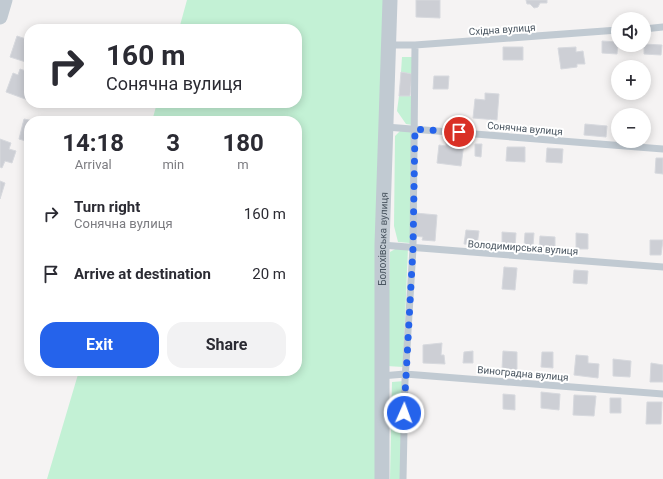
<!DOCTYPE html>
<meta charset="utf-8">
<style>
:root{--surface:#fff;--page:#f2f2f3;--text:#2b2b33;--muted:#7c7c81;--accent:#2563eb}
body{margin:0;font-family:Roboto,sans-serif;background:var(--page);color:var(--text);height:100vh;display:flex;flex-direction:column;font-size:15px;white-space:nowrap}
*{box-sizing:border-box;margin:0}
p{font-size:13px;color:var(--muted)}
.icon{flex:none;width:22px;height:22px;fill:none;stroke:currentColor;stroke-width:2;stroke-linecap:round;stroke-linejoin:round}
.map{position:relative;flex:1;overflow:hidden}
.drawer{position:absolute;left:24px;top:116px;width:278px;height:260px;display:flex;flex-direction:column;background:var(--surface);border-radius:16px;box-shadow:0 2px 10px #0003}
.drawer>*{flex:none}
.banner{position:absolute;left:24px;top:24px;width:278px;height:84px;border-radius:16px;box-shadow:0 2px 10px #0003;background:#fff;color:var(--text);overflow:hidden}
.controls{position:absolute;left:611px;top:12px;display:grid;gap:8px}
.controls a{display:grid;place-items:center;width:40px;height:40px;border-radius:50%;background:var(--surface);box-shadow:0 2px 10px #0003;font-size:20px}
.pin{position:absolute;display:grid;place-items:center;width:34px;height:34px;color:#fff;margin:-17px;border:2px solid #fff;border-radius:50%;box-shadow:0 1px 4px #0007}
.me{position:absolute;width:44px;margin:-22px;rotate:2deg;stroke-linejoin:round;filter:drop-shadow(0 0 3px #0008)}
.turn{display:flex;align-items:center;gap:14px;height:84px;padding:0 16px;font-size:18px}
.turn .icon{width:52px;height:52px;stroke-width:2.5}
.turn b{display:block;font-size:28px;line-height:34px}
.eta{display:flex;justify-content:space-evenly;align-items:center;height:68px;text-align:center}
.eta b{font-size:24px;font-weight:700;line-height:28px}
.primary-button{display:flex;gap:8px;margin-top:auto;padding:8px 16px}
.primary-button a{flex:1;height:46px;border-radius:16px;background:var(--accent);color:#fff;font-size:16px;font-weight:700;line-height:46px;text-align:center}
.primary-button a+a{background:var(--page);color:var(--text)}
ul{padding:0;list-style:none}
li{display:flex;align-items:center;gap:12px;height:60px;padding:0 16px}
li div{flex:1}
li b{display:block;font-size:15px}
li em{font-style:normal}
.map>svg:first-child{display:block}
</style>
<div class="map">
<svg width="663" height="479" viewBox="0 0 663 479">
<rect width="100%" height="100%" fill="#f5f3f3"/>
<path fill="#c3f1d5" d="M187 0H390L382 479H47L79 371H297V121H152L157 103H297V29H179Z
M402 57H415L413 125 406 124 397 111 399 96H411L412 74 401 72Z
M401 130 413 131 410 243 398 242 394 226 395 136Z
M397 248H408L403 367 387 366 390 252Z
M405 381 404 479H390L392 382Z"/>
<path fill="#cdcfd5" stroke="#d7d9de" d="M416 0H440V18L416 17Z
M526 0H547V3H540L538 7 534 8 530 4H527Z
M17 36 29 40V63L10 57Z
M602 41 618 42 617 54 602 53Z
M644 44 662 45 661 55 644 54Z
M503 47H523V60H503Z
M576 47V52L583 51 585 64H577V67L561 69 558 48Z
M20 69 29 72 28 100 6 92 13 73 18 75Z
M401 72 412 74 410 96H399Z
M434 76H449L448 89H433Z
M485 93 499 94 497 120 473 118 475 99 485 100Z
M24 119 34 121H29V142L19 139Z
M585 124 607 126 606 137 584 135Z
M0 139 11 143 9 149 16 151 12 163 5 161 2 168 0 167Z
M446 142 464 143 461 166 437 163 439 145 446 146Z
M475 144H482L481 157 475 156Z
M507 147H525V162L506 161Z
M547 148 563 149 562 163 546 162Z
M656 158H663V174L655 173Z
M0 181 5 183 0 199Z
M415 213 437 215 435 241 422 240 423 237 414 236Z
M466 230 479 231 477 245 464 244Z
M502 232 516 233 515 247 502 246Z
M525 233H534L533 246H524Z
M576 233 588 234V249H576Z
M540 236 555 237V250L539 249Z
M650 240H663L661 255H650Z
M504 267 517 268 515 290 502 289Z
M574 270 588 271 587 284 573 283Z
M442 343 441 355H444L445 364 423 363V345Z
M473 351V363H463L464 352Z
M503 351 517 352V371L502 369Z
M542 352H553V368L541 367Z
M576 355 588 356V363L599 364 598 378 574 375Z
M613 359 631 361 630 377 613 376Z
M651 363 663 365V382H650Z
M541 392 560 394 559 410 541 408Z
M503 394 515 395V410L503 409Z
M574 395 596 396 594 416 573 415Z
M610 398H621V413H610Z
M647 402H662L661 424H646Z"/>
<g fill="none" stroke-linecap="round" stroke-linejoin="round">
<path stroke="#c1cad2" stroke-width="7" d="M644 29 663 27
M388 45H415L618 30
M386 127 663 149
M382 245 663 267
M381 376 405 374 663 394
M403 479 405 381 413 248 415 45"/>
<g stroke="#c1cad2" stroke-width="15">
<path d="M0 17 5 0"/>
<path id="s1" d="M382 479V245L390 0"/>
</g>
</g>
<g fill="none" stroke-linecap="round" stroke-linejoin="round">
<path stroke="#2563eb" stroke-width="7" stroke-dasharray="0 12.6" d="M404 413 413 248 415 129 459 132"/>
</g>
<g text-anchor="middle" stroke-width="4" stroke-linejoin="round" paint-order="stroke">
<g font-size="10" fill="#4a5661" stroke="#fff">
<text transform="translate(502 29) rotate(-4)" y="4">Східна вулиця</text>
<text transform="translate(525 128) rotate(5)" y="4">Сонячна вулиця</text>
<text dy="4" stroke="none"><textPath href="#s1" startOffset="240">Болохівська вулиця</textPath></text>
<text transform="translate(523 247) rotate(4)" y="4">Володимирська вулиця</text>
<text transform="translate(523 373) rotate(5)" y="4">Виноградна вулиця</text>
</g>
</g>
</svg>
<div class="controls">
<a><svg class="icon" aria-label="sound" viewBox="0 0 24 24"><path d="M4 9h4l5-4v14l-5-4H4zM17 9q2 3 0 6"/></svg></a>
<a>+</a>
<a>−</a>
</div>
<div class="pin" style="left:459px;top:132px;background:#d93025"><svg class="icon" aria-label="arrive" viewBox="0 0 24 24"><path d="M6 21V4h12l-3 4 3 4H6"/></svg></div>
<svg class="me" style="left:404px;top:413px" viewBox="-20 -20 40 40"><circle r="17" fill="#2563eb" stroke="#fff" stroke-width="3"/><path d="M0-11L8 9 0 5-8 9z" fill="#fff"/></svg>
<div class="banner">
<div class="turn"><svg class="icon" aria-label="right" viewBox="0 0 24 24"><path d="M7 20v-9h11M14 6l5 5-5 5"/></svg><div><b>160 m</b>Сонячна вулиця</div></div>
</div>
<section class="drawer">
<div class="eta">
<div><b>14:18</b><p>Arrival</p></div>
<div><b>3</b><p>min</p></div>
<div><b>180</b><p>m</p></div>
</div>
<ul>
<li><svg class="icon" aria-label="right" viewBox="0 0 24 24"><path d="M7 20v-9h11M14 6l5 5-5 5"/></svg><div><b>Turn right</b><p>Сонячна вулиця</p></div><em>160 m</em></li>
<li><svg class="icon" aria-label="arrive" viewBox="0 0 24 24"><path d="M6 21V4h12l-3 4 3 4H6"/></svg><div><b>Arrive at destination</b></div><em>20 m</em></li>
</ul>
<div class="primary-button"><a>Exit</a><a>Share</a></div>
</section>
</div>
